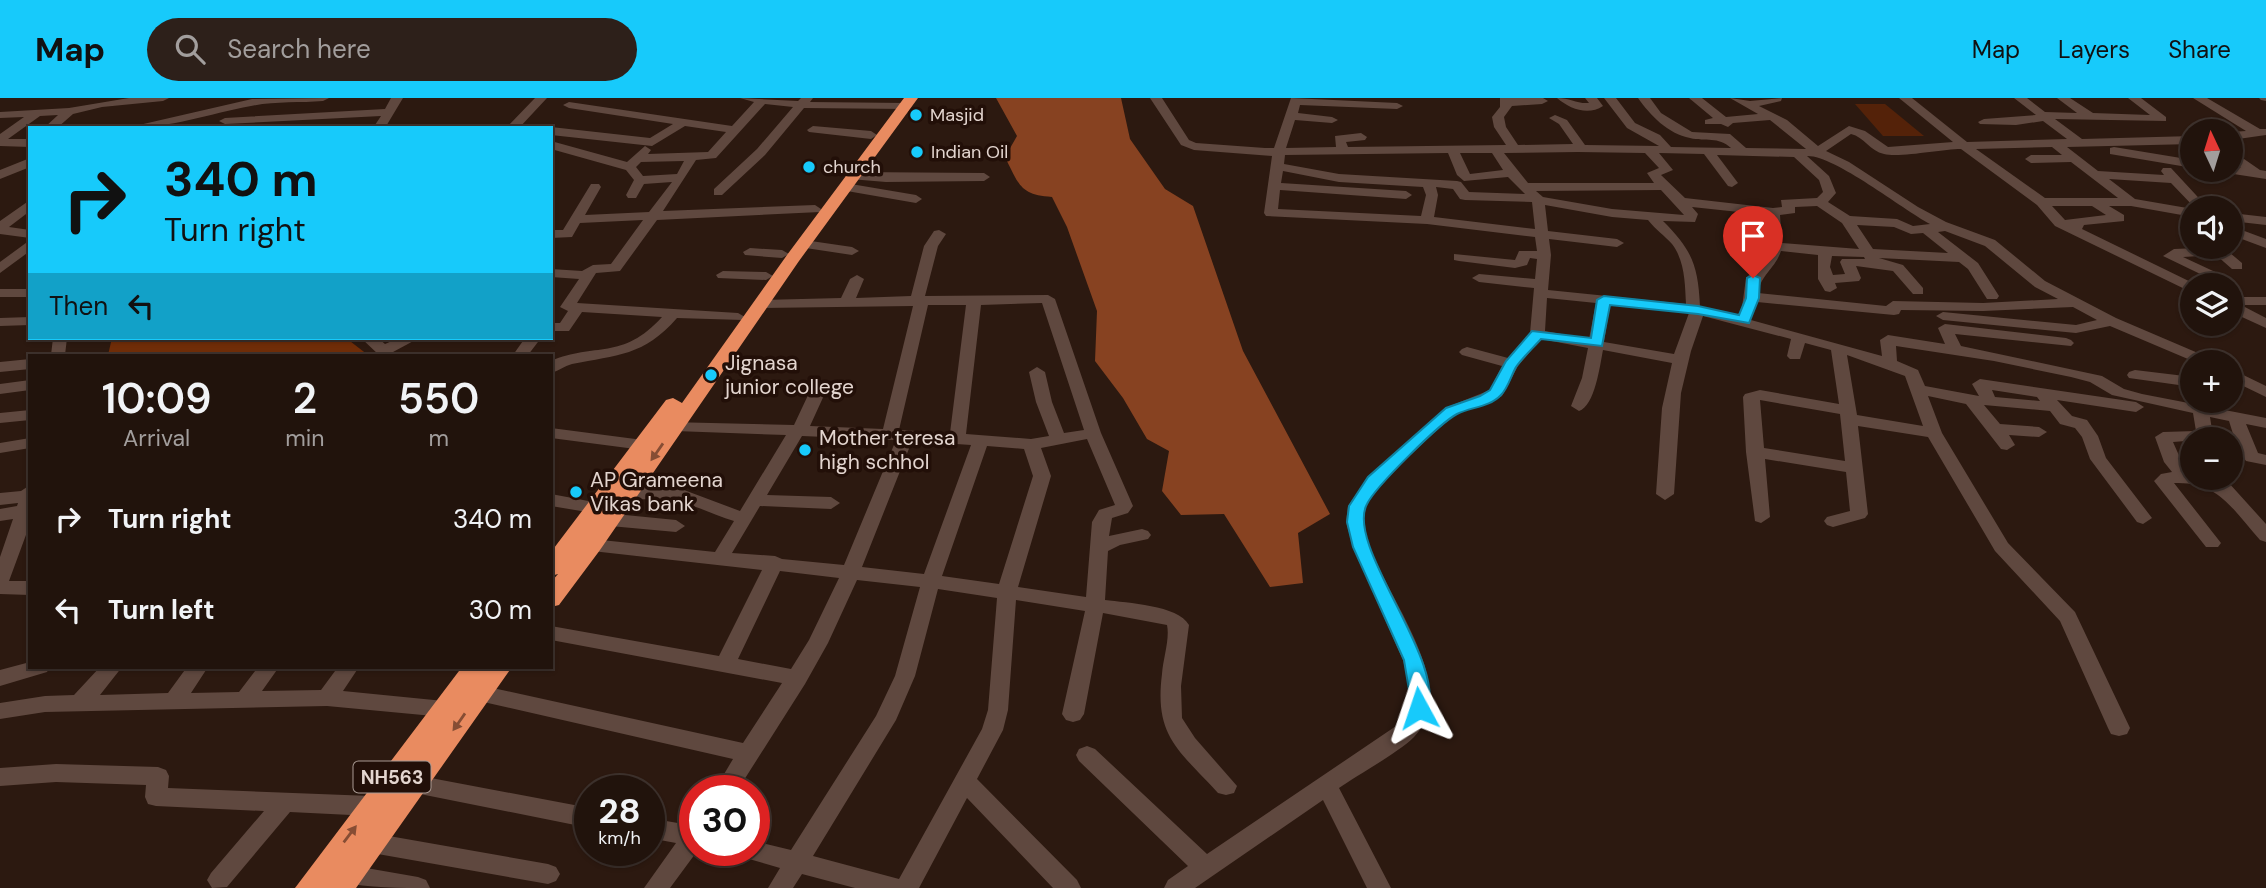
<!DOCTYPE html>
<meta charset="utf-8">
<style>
:root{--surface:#21130c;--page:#2d201a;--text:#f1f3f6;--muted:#a29e9d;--line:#3e322d;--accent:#17cafb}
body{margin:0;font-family:"DM Sans",sans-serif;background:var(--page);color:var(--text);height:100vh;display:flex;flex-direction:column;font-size:26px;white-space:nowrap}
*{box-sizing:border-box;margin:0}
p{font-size:23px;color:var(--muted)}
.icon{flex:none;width:38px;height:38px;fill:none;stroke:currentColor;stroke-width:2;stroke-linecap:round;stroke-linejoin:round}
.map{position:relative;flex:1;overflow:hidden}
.details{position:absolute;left:28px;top:256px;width:525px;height:315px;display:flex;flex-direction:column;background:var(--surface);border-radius:0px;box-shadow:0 2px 5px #0004,0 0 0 2px var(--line)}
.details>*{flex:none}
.top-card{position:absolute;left:28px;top:28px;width:525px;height:214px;border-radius:0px;box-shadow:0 2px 5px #0004,0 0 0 2px var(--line);background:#17cafb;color:#111;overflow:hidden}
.needle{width:46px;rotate:356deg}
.fabs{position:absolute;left:2180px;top:21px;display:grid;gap:14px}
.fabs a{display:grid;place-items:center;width:63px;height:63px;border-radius:50%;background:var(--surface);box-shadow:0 2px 5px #0004,0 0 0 2px var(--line);font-size:35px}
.speed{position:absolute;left:574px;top:677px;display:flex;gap:14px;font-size:35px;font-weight:700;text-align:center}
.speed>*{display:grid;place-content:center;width:91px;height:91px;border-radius:50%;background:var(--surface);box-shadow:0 2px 5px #0004,0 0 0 2px var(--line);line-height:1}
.speed small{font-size:18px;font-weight:400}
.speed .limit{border:10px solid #d22;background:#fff;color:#111}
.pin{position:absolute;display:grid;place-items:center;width:60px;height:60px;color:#fff;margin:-72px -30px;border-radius:50% 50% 50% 0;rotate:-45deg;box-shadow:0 0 7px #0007}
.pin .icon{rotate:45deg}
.me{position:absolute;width:77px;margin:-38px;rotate:355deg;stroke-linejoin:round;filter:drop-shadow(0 0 5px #0008)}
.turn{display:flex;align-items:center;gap:24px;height:147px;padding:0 21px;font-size:32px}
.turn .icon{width:91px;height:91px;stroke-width:2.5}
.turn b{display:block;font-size:49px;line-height:60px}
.then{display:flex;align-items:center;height:66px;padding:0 21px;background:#0003;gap:14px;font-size:26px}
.eta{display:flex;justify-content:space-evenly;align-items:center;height:119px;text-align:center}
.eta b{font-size:42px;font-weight:600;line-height:49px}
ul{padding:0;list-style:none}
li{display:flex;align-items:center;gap:21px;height:91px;padding:0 21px}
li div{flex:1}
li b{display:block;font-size:26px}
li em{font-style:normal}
header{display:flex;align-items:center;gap:42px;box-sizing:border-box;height:98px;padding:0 35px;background:var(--accent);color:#111}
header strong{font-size:33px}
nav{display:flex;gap:38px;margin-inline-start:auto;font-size:24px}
.search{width:490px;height:63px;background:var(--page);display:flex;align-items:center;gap:18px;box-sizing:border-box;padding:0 24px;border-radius:38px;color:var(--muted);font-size:26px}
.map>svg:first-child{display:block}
</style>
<header>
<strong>Map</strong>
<div class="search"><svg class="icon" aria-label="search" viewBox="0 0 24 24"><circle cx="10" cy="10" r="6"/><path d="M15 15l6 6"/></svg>Search here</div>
<nav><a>Map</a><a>Layers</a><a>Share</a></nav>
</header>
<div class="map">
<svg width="2266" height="790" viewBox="0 0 2266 790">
<rect width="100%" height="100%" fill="#2c1910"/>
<path fill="#542209" d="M1855 6H1885L1924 38H1883Z"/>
<path fill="#702d08" d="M112 240H346L368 257H108Z"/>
<path fill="#874221" d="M996 0H1121L1130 41 1165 91 1193 108 1243 253 1330 416 1298 435 1303 485 1270 489 1224 416 1181 417 1162 393 1169 353 1147 341 1123 300 1095 263 1097 213 1067 129 1052 99C1020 97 1019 87 1005 59L1017 38Z"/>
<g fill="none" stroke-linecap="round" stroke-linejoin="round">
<path fill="#5f483f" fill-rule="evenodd" d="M129 0H169L163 3 102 9 73 16 57 30H44L58 17 40 18 8 41H30V49L0 48V36L24 19 0 20V14L69 10Z
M329 0 323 3C300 5 274 3 251 8 208 16 171 30 126 30L252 1Z
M391 0H403L385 30H373L381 18 225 26 219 23 225 20 385 11Z
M535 0H547L519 30H506Z
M740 0 798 3 801 0H813L810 4 906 5 912 8 906 11 804 10 765 57 722 97H714V91L757 51 793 9 765 6 716 60 696 62 663 113 815 107 821 111 820 114 657 122 620 173 596 175 577 205 738 215 745 219 743 222 677 220C644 258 617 257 572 266 564 268 559 273 551 275V263C595 244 622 263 662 219L582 214 569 233H551V225H560L568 213 560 209 579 181 551 179V171L582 173 593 167 611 166 643 122 580 125 572 139 551 140V132H563L591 86H599L601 89 585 117 649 114 672 84 644 86 636 100H628L626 97 634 82 626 72 551 51V43L627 64 645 48 651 52 648 56 708 54 726 34 685 28 652 48 551 37V29L650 40 673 26 569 10 563 7 569 4 732 28 754 4ZM684 63 677 76 643 78 636 69 641 64Z
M1150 0H1162L1189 42 1196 45 1265 50H1274L1291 0 1397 5 1403 8 1397 11 1300 7 1298 15 1332 19 1338 22 1332 25 1295 22 1286 50 1336 49 1335 38 1361 35 1367 39 1365 42 1346 44 1348 49 1506 47 1494 29 1492 19 1500 9V0H1543L1548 3 1542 6 1512 8 1504 19 1506 29 1518 47 1573 46 1559 26 1549 20 1555 17 1567 22 1585 47 1659 48 1627 30 1604 0H1616L1635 25 1660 37 1671 49 1731 50C1718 38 1706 44 1690 40 1668 36 1650 17 1638 0H1650L1661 15 1692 34 1730 36 1746 50 1806 51 1770 22 1733 25 1728 29 1721 26H1705V22L1713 20 1689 0H1702L1726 19 1758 16 1730 0 1750 3 1782 0 1781 3 1759 8 1787 22 1818 48 1849 28 1865 33 1888 49 1953 44 1899 0H1912L1967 44 2067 41 2043 23 2016 27 1980 26 1978 24 1984 21 2036 17 2014 0H2027L2045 14 2077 15 2057 0H2070L2093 15 2150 17 2128 0H2141L2166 19V23L2055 21 2082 41 2193 38V46L2067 49 2098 73 2164 77 2161 73 2163 70H2171L2208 110H2195L2171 85 2109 81 2135 101 2193 111V119L2131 108H2109L2124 117V123L2084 127 2082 131 2197 187H2193V195L2055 128 2037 107 1961 51C1942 51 1900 60 1884 56 1870 53 1864 39 1851 36L1826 53 1849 64 1918 109 1946 124 1995 142 2045 183 2116 220 2212 261 2215 264H2195L2110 228 2076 235 1943 222 1936 218 1943 214 2076 227 2097 222 2073 209 1983 213 1901 212 1899 216 1894 217 1757 204 1754 212H1744L1742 209 1746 180 1762 164 1767 151V117L1692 109 1698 116 1695 124 1663 123C1692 152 1698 167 1700 208L1882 258 1880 242 1888 237 1945 246 1938 230 1945 226 2066 240 2071 242 2074 245 2071 248 1955 236 1961 248 2102 278 2124 291 2142 296 2266 320V330L2246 326 2258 355 2266 357V367L2246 363 2238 351 2231 349V341H2224L2234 339 2229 323 2210 319 2213 338 2211 341 2173 344 2181 362 2193 375V380H2211L2228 384 2266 426V444L2260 442C2233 412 2219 383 2174 385L2221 445 2218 449H2206L2154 383 2161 376 2172 374 2164 364 2155 339 2163 334 2196 333 2193 315 2112 297 2090 284 2071 279 1994 263 1896 248 1897 263 1918 272 1925 288 1979 298 1972 286 1980 281 2136 304 2144 309 2136 314 2057 302 2072 318 2087 322 2098 338 2106 360 2152 420 2143 426 2137 424 2090 361 2082 339 2075 330 2060 326 2050 313 1984 307 2000 326 2039 329 2047 334 2039 339 2009 337 2015 347 2007 352 2001 351 1966 306 1928 298 1942 335 2008 445 2075 514 2130 630 2127 636 2119 638 2111 636 2108 630 2060 523 1995 453 1928 339 1858 328 1868 416 1865 420 1833 429 1827 427 1824 423 1827 419 1850 413 1846 374 1765 361 1770 419 1761 425 1755 423 1746 354 1743 299 1745 296 1760 292 1839 306 1831 252 1805 245 1800 261H1790L1787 258 1791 241 1703 218 1691 253 1681 295 1674 396 1665 402 1656 396 1662 310 1672 265 1603 252C1600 267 1595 308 1579 313L1571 308 1582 280 1588 250 1541 241 1518 268 1502 298C1488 307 1471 308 1457 316 1441 326 1376 389 1367 406 1342 456 1474 577 1414 639 1398 655 1359 676 1339 690L1391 790H1367L1323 702 1195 790H1164L1168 782 1188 768 1079 663 1076 657 1079 651 1087 648 1095 651 1207 756 1399 626 1409 610V587L1403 562 1353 449 1346 424 1348 408 1368 379 1445 310 1490 292 1502 268 1462 257 1459 254 1462 251 1467 249 1508 260 1530 235 1534 190 1479 184 1472 180 1479 176 1535 181 1537 161 1530 160 1527 167 1515 170 1459 163 1454 162V156L1515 162 1519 153H1537L1535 139 1427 126 1266 118 1264 115 1272 58 1194 52 1181 47ZM2052 49 2062 57H2031L2025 61 2031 65 2071 64 2118 100H2045L1976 51ZM1578 54 1645 55 1659 70 1647 75 1654 85H1528L1504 55ZM1448 55 1457 77 1464 83 1508 79 1525 96 1469 94 1461 84 1457 83 1339 76 1284 66 1285 57ZM1460 55H1492L1503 72 1470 76ZM1659 55 1704 56 1728 88 1732 89 1738 85 1717 57 1794 59 1819 82 1823 94 1817 100 1781 102 1782 109 1773 110 1685 100 1661 77 1673 72ZM1807 58C1834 57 1902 111 1930 126L1913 128 1897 121 1850 118 1828 104 1836 95 1829 78ZM1283 73 1339 84 1423 89 1426 97 1421 118 1278 111 1280 92 1406 101 1412 97 1406 93 1281 85ZM1436 89 1453 91 1460 101 1465 102 1532 104 1535 131 1434 119 1438 97ZM1661 92 1684 117 1612 111 1543 99 1536 93ZM1545 107 1612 119 1648 122C1655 131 1665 138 1672 146 1685 163 1685 186 1686 206L1548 192 1551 157 1549 141 1617 149 1624 145 1617 141 1548 133ZM1817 108 1842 125 1859 151 1782 145 1780 117 1795 115V109ZM2052 108H2092L2106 117 2065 122ZM1857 127 1894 129 1911 136 1923 135 1948 155 1873 151ZM1945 133 1985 148 2035 189 2058 201 1983 205 1893 203 1886 208 1758 195C1761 176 1775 171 1781 153L1818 157V181L1825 193 1830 194 1837 190 1835 185 1859 183 1861 180 1856 168 1893 173 1913 196H1923V190L1903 167 1879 160 1959 164 1968 171 1987 201H1997L1999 198 1978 165 1938 134ZM1832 158 1864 159 1865 161H1842L1840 164 1845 176 1833 177 1830 169ZM1547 200 1596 205 1589 241 1545 233ZM1610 207 1689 215 1674 256 1604 244ZM1847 257 1905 278 1923 328 1857 317ZM1992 292 2037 299 2040 303 1995 299ZM1760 302 1840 316 1845 363 1764 350Z
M1557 0C1570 0 1577 6 1589 5L1585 0H1597L1603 8C1588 18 1570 11 1557 0Z
M2193 0H2207L2260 31H2266V37L2231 42V34L2246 33Z
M2259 0H2266V3L2261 2Z
M813 28 871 33 877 37 871 41 809 34 807 32Z
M2114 49 2193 62V70L2110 56V50Z
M2231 52 2260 72 2266 73V81L2227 75 2225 72H2231V68L2241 70 2231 62Z
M30 60V69L0 81V72Z
M854 74 984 75 990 79 984 83 886 84 850 81V75Z
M845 85 916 97 922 101 916 105 841 92 839 89Z
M30 102V113L9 129 30 132V140L0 136V123Z
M2231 115 2266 119V127L2231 123Z
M2231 128 2266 141V150L2231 137Z
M939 132 946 136 938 148 925 198 1048 197 1055 201 1101 335 1133 408 1128 415 1112 420 1109 438 1142 431 1148 433 1151 437 1148 441 1120 447 1108 453 1105 502C1127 505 1178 507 1189 527L1181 588 1182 620 1195 640 1237 688 1234 695 1226 697 1218 695C1179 652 1154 639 1162 576 1163 561 1170 541 1167 527L1103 515 1084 616 1080 622 1073 624 1066 622 1062 616 1085 513 1016 502 1008 612 1003 632 977 681 1077 782 1081 790H1053L967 700 919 790H855L802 776 793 790H768L780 770 742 759 739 752H754V743L791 752 876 618 895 578 920 489 857 482 828 545 805 586 737 693H714L733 661 479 603 472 601 469 595 472 589 479 587 743 645 782 585 551 542V528L719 558 762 472 592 453 586 451 583 447 586 443 592 441 715 454 734 423C713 417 690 404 669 402 655 401 629 404 620 393L629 387 684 392 740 413 786 337 675 333 667 328 669 324 794 327 810 293 818 288 826 293 810 328 883 331 913 208 762 210 755 206 762 202 841 200 850 181 857 177 864 181 856 200 911 198 924 148 934 133ZM1042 205 1084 332 1064 335 1052 304 1045 274 1037 269 1029 274 1036 304 1049 338 1031 341 966 336 981 207ZM928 207H966L950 335 899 332ZM802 338 896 342 844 467 782 461 775 458 732 455 760 408 831 411 840 405 831 399 767 397ZM1087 341 1115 407 1099 412 1092 424 1086 499 1018 489 1051 378 1041 350ZM912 343 971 347 924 476 862 469ZM987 348 1024 351 1033 378 999 486 942 478ZM780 473 839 480 809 542 791 571 738 561ZM938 491 997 500 988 612 982 631 899 781 813 758 896 622 915 578Z
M30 142V153L0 175V164Z
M804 142 852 149 859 153 852 157 799 149 797 146Z
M2223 149 2242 165V171H2232L2216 157 2183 159 2226 179 2228 182 2221 186 2163 158 2174 151Z
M750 150 782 152 789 156 782 160 745 157 743 154Z
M723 173 766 174 773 178 766 182 718 180 716 177Z
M0 191H30V199H0Z
M2231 199H2266V207H2241L2266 220V230L2231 214Z
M30 219V227L0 228V220Z
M53 240H67L65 257H51Z
M361 240H378L385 246 399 240H419L393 254 395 257H379Z
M525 240H541L528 257H513Z
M30 261V271L0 274V264Z
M2231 271 2266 288V299L2231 282Z
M2135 272 2193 279V289L2129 280 2127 277 2129 274Z
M30 282V292L0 296V286Z
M30 312V322L0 325V315Z
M551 330 643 342 651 347 643 352 551 340Z
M30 340V350L0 355V345Z
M30 387V426L9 483H30V497L0 496V459L13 421 0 423V411L17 408 18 405 0 407V395L21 393Z
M551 396 615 408 618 412 615 416 676 422 685 428 676 434 610 428 601 422 605 417 551 408Z
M30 564V569H50L47 574 0 588V572Z
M100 569H122L100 597 168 595 187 569H208L191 595 239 594 258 569H279L262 593 321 592 338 569H359L343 593 444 603 451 605 454 611 451 617 444 619 327 608 45 614 0 621V605L45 598 74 597Z
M56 666 158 669 166 672 169 678 168 690 371 698 379 701 382 708 379 715 371 718 290 714 227 789 212 790 207 782 211 775 264 713 156 708 148 706 145 699 146 687 56 684 0 688V670Z
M415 677 590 710V730L415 695 407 693 404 686 407 679Z
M649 720 695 728V752H698L670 790H644L676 745 649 740Z
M372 735 548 766 556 769 560 776 556 783 548 786 372 755 364 752 360 745 364 738Z
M349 767 418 779 426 782 430 790C401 790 368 790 341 784L337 777 341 770Z"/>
<path fill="#e98b60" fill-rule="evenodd" d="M904 0H918L799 163 600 452 559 507 551 509V484L558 476 551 478V454L666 302 673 300 682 305 787 157Z
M462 569H512L356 790H295Z"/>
</g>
<defs><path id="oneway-solid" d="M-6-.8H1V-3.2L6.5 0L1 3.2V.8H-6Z" transform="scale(1.75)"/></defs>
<g fill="#864d34">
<use href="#oneway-solid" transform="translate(657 354) rotate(125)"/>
<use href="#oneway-solid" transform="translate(459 624) rotate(125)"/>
<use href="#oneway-solid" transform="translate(350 736) rotate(-53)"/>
</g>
<path fill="#17cafb" stroke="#0f83a3" stroke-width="2" d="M1753 177 1760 180 1759 200 1749 225 1698 216 1610 207 1602 248 1541 241C1533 250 1523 259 1516 269 1511 278 1508 290 1501 297 1490 309 1471 309 1457 316 1440 325 1376 388 1367 406 1344 448 1451 568 1426 616L1419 618 1413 616 1404 562 1353 449 1347 424 1349 408 1368 379 1446 310 1480 298 1490 292 1506 263 1532 233 1591 240 1597 202 1604 198 1698 208 1739 217 1746 200 1747 180Z"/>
<g fill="#17cafb" stroke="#220f08" stroke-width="2.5">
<circle cx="916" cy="17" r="7"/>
<circle cx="917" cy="54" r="7"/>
<circle cx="809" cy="69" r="7"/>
<circle cx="711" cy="277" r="7"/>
<circle cx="805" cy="352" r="7"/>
<circle cx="576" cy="394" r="7"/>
</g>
<g text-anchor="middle" stroke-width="7" stroke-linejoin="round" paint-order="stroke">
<g font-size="18" fill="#e3d5cf" stroke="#220f08" text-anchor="start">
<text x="930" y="23">Masjid</text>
<text x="931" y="60">Indian Oil</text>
<text x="823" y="75">church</text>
</g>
<rect fill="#220f08" stroke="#a99a93" stroke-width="2" x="353.5" y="663.5" width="77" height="31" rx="5"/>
<g font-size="19" font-weight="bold" fill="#e3d5cf">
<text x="392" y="686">NH563</text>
</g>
<g font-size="21" fill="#e3d5cf" stroke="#220f08" text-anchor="start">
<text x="725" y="272">Jignasa<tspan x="725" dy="24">junior college</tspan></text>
<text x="819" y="347">Mother teresa<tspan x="819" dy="24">high schhol</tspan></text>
<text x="590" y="389">AP Grameena<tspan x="590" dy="24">Vikas bank</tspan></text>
</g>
</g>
</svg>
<div class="fabs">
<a><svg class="needle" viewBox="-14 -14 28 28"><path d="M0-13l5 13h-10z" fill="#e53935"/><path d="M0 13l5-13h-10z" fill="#a29e9d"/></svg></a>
<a><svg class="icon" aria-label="sound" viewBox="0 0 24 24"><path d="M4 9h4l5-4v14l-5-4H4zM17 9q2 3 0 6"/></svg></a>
<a><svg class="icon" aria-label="layers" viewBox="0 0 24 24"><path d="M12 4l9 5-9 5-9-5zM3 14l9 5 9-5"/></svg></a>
<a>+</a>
<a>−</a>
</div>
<div class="speed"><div>28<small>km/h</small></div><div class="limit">30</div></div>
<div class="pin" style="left:1753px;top:180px;background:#d93025"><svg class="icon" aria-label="arrive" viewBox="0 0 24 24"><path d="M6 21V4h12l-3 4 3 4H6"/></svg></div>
<svg class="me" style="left:1419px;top:610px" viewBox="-20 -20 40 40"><path d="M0-17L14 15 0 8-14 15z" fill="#17cafb" stroke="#fff" stroke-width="4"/></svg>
<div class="top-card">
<div class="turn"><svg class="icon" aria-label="right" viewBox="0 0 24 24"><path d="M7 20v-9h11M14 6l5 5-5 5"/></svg><div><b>340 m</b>Turn right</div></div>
<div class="then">Then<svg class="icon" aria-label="left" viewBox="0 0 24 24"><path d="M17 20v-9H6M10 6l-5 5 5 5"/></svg></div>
</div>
<section class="details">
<div class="eta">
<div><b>10:09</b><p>Arrival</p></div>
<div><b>2</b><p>min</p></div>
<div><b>550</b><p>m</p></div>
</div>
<ul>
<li><svg class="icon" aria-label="right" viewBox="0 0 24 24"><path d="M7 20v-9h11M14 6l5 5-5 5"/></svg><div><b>Turn right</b></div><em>340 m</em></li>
<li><svg class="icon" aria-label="left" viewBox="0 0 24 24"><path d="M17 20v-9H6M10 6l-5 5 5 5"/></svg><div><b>Turn left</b></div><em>30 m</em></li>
</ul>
</section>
</div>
